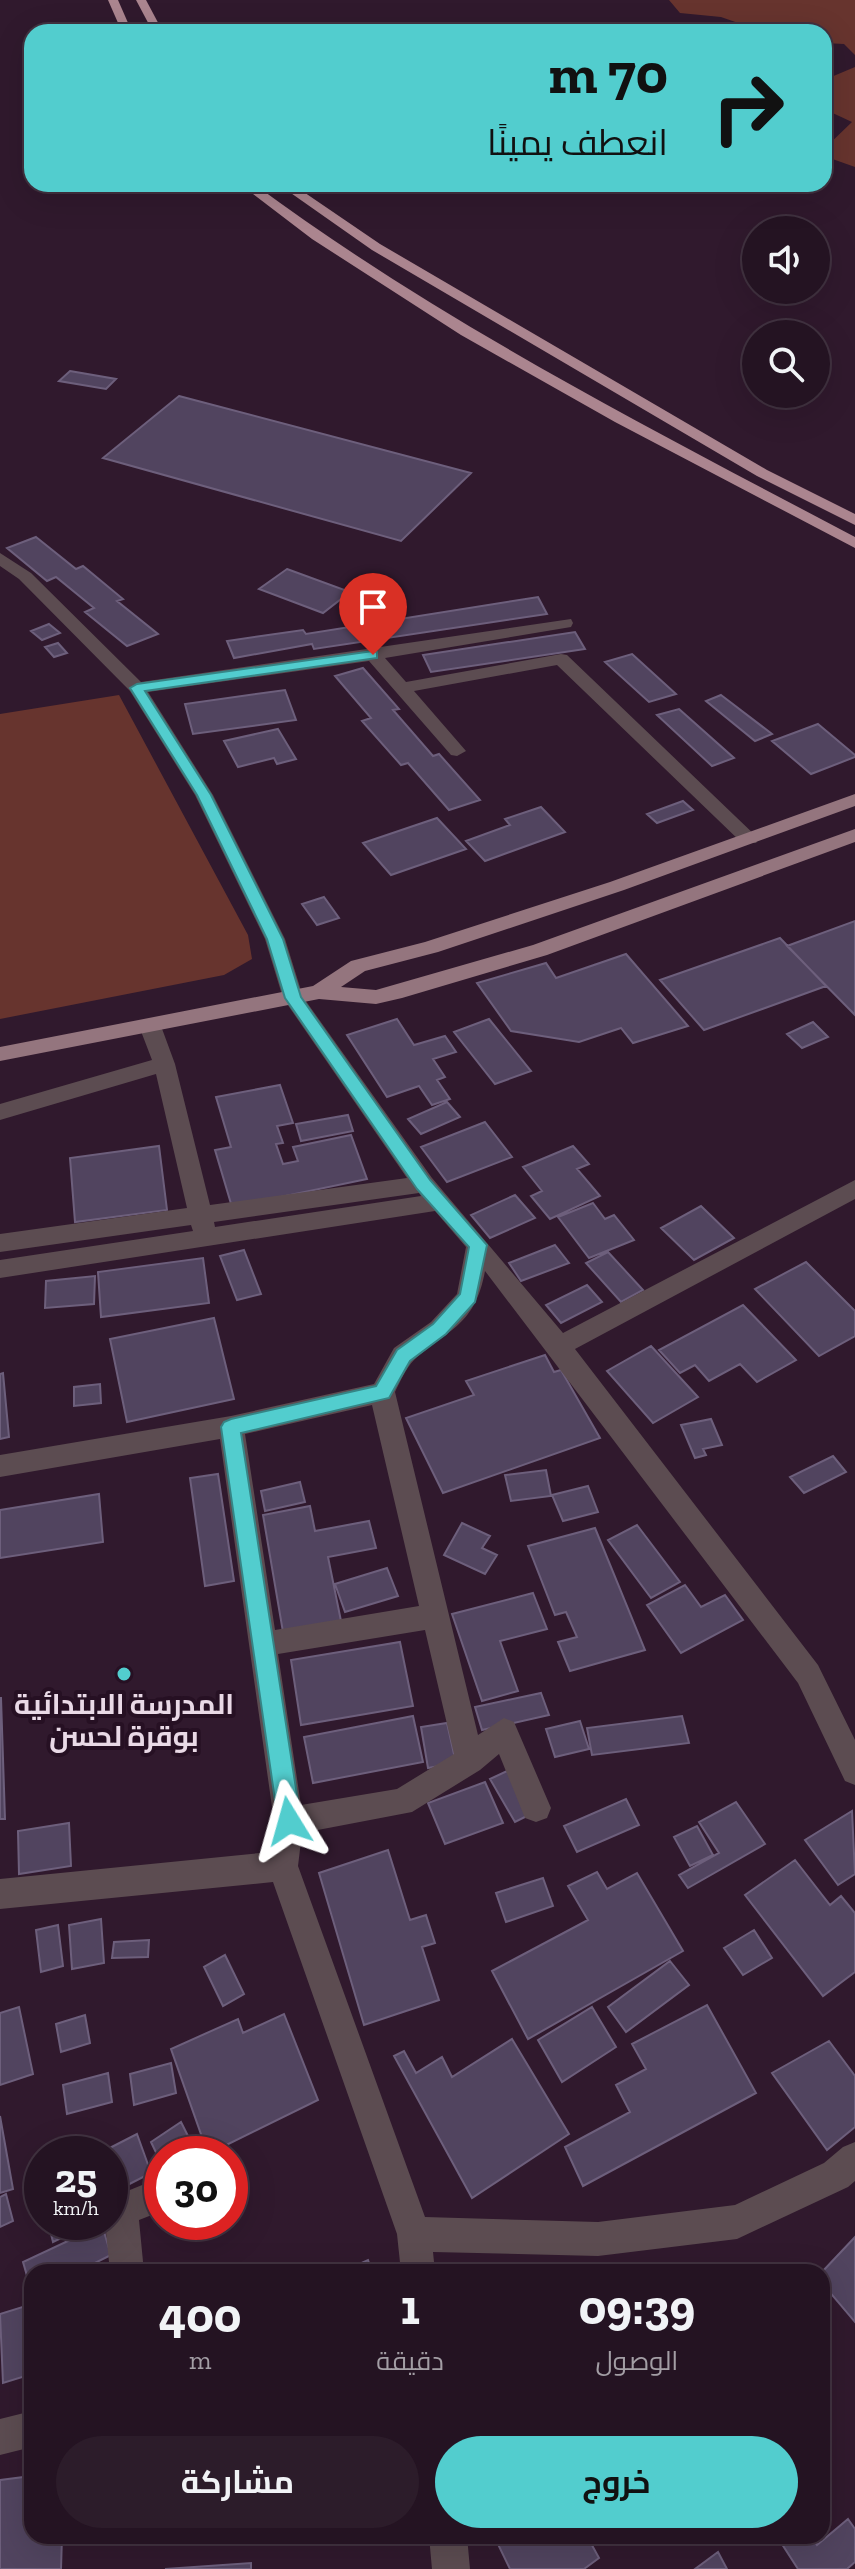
<!DOCTYPE html>
<html lang="ar">
<meta charset="utf-8">
<style>
:root{--surface:#241322;--page:#2c1c2a;--text:#f1f3f6;--muted:#a39ea5;--line:#413240;--accent:#52cdce}
body{margin:0;font-family:"Zilla Slab",Cairo,serif;background:var(--page);color:var(--text);direction:rtl;height:100vh;display:flex;flex-direction:column;font-size:30px;white-space:nowrap}
*{box-sizing:border-box;margin:0}
p{font-size:26px;color:var(--muted)}
.icon{flex:none;width:44px;height:44px;fill:none;stroke:currentColor;stroke-width:2;stroke-linecap:round;stroke-linejoin:round}
.map{position:relative;flex:1;overflow:hidden;direction:ltr}
.sheet{position:absolute;left:24px;top:2264px;width:806px;height:280px;display:flex;flex-direction:column;background:var(--surface);border-radius:24px;box-shadow:0 8px 32px #0002,0 0 0 2px var(--line);direction:rtl}
.sheet>*{flex:none}
.banner{position:absolute;left:24px;top:24px;width:808px;height:168px;border-radius:24px;box-shadow:0 8px 32px #0002,0 0 0 2px var(--line);direction:rtl;background:#52cdce;color:#111;overflow:hidden}
.controls{position:absolute;left:742px;top:216px;display:grid;gap:16px}
.controls a{display:grid;place-items:center;width:88px;height:88px;border-radius:50%;background:var(--surface);box-shadow:0 8px 32px #0002,0 0 0 2px var(--line);font-size:40px}
.speed{position:absolute;left:24px;top:2136px;display:flex;gap:16px;font-size:40px;font-weight:700;text-align:center}
.speed>*{display:grid;place-content:center;width:104px;height:104px;border-radius:50%;background:var(--surface);box-shadow:0 8px 32px #0002,0 0 0 2px var(--line);line-height:1}
.speed small{font-size:20px;font-weight:400}
.speed .limit{border:12px solid #d22;background:#fff;color:#111}
.pin{position:absolute;display:grid;place-items:center;width:68px;height:68px;color:#fff;margin:-82px -34px;border-radius:50% 50% 50% 0;rotate:-45deg;box-shadow:0 0 8px #0007}
.pin .icon{rotate:45deg}
.me{position:absolute;width:88px;margin:-44px;rotate:352deg;stroke-linejoin:round;filter:drop-shadow(0 0 6px #0008)}
.turn{display:flex;align-items:center;gap:28px;height:168px;padding:0 32px;font-size:36px}
.turn .icon{width:104px;height:104px;stroke-width:2.5}
.turn b{display:block;font-size:56px;line-height:68px}
.eta{display:flex;justify-content:space-evenly;align-items:center;height:136px;text-align:center}
.eta b{font-size:48px;font-weight:700;line-height:56px}
.primary-button{display:flex;gap:16px;margin-top:auto;padding:16px 32px}
.primary-button a{flex:1;height:92px;border-radius:48px;background:var(--accent);color:#111;font-size:32px;font-weight:700;line-height:92px;text-align:center}
.primary-button a+a{background:var(--page);color:var(--text)}
.map>svg:first-child{display:block}
</style>
<div class="map">
<svg width="855" height="2569" viewBox="0 0 855 2569">
<rect width="100%" height="100%" fill="#30192d"/>
<path fill="#67342e" d="M669 0H855V55L844 44 824 43V32H764L721 17 680 13Z
M855 67V167L824 156V149L852 122 824 109V80Z
M119 695 248 935 252 959 224 975 0 1019V714Z"/>
<path fill="#51445f" stroke="#6d5f7c" stroke-width="2" d="M70 371 116 379 106 389 59 381Z
M179 396 471 473 401 541 103 458Z
M36 537 76 569 83 566 123 599 117 601 158 634 127 646 85 612 94 608 56 577 47 581 7 548Z
M287 569 350 592 323 613 259 589Z
M538 597 547 614 314 649 312 644 234 658 227 641 303 630 306 634Z
M49 624 60 633 42 640 31 631Z
M575 632 585 649 431 672 423 655Z
M58 643 67 653 54 657 45 647Z
M632 654 676 694 649 702 605 662Z
M363 668 399 709 393 710 433 756 439 754 480 800 449 810 408 763 401 765 362 721 371 718 335 676Z
M285 690 296 720 193 734 185 704Z
M721 695 772 734 755 741 706 701Z
M679 709 734 758 712 766 657 715Z
M818 724 855 755V757L811 774 772 741Z
M278 729 296 759 277 764 274 758 238 767 224 741Z
M683 801 693 810 657 823 647 814Z
M541 807 565 832 485 861 466 841 510 825 505 819Z
M437 818 466 849 391 875 363 843Z
M324 897 339 918 317 925 302 904Z
M855 921V1015L787 946Z
M780 938 826 986 704 1030 660 980Z
M626 954 688 1026 633 1043 621 1028 579 1042 511 1031 477 983 546 963 556 978Z
M397 1019 414 1045 445 1036 456 1052 433 1059 445 1077 437 1080 450 1099 432 1105 419 1086 387 1097 347 1035Z
M489 1019 531 1071 495 1084 454 1032Z
M813 1022 828 1037 802 1048 787 1034Z
M280 1085 293 1123 277 1126 283 1143 276 1144 283 1164 298 1161 293 1147 351 1135 367 1179 232 1207 215 1150 231 1147 216 1097Z
M447 1102 460 1117 421 1134 408 1119Z
M348 1115 353 1131 301 1141 296 1124Z
M485 1122 512 1157 447 1182 421 1147Z
M159 1146 167 1210 75 1222 70 1158Z
M573 1146 589 1164 577 1169 600 1196 550 1219 531 1196 542 1191 523 1167Z
M515 1195 535 1218 490 1238 471 1215Z
M593 1203 605 1219 614 1215 634 1240 589 1258 558 1217Z
M701 1206 734 1238 694 1260 661 1228Z
M555 1245 569 1263 521 1281 509 1263Z
M244 1250 261 1294 237 1300 220 1256Z
M608 1252 643 1290 621 1302 586 1263Z
M203 1258 209 1303 101 1317 98 1272Z
M806 1262 855 1311V1336L819 1356 755 1289Z
M95 1276 94 1304 45 1308 46 1281Z
M587 1285 602 1302 561 1323 546 1305Z
M743 1305 796 1360 757 1382 740 1364 709 1381 695 1365 680 1373 659 1350Z
M214 1318 234 1399 127 1422 110 1339Z
M651 1346 698 1397 653 1423 607 1371Z
M545 1355 554 1372 561 1370 600 1438 443 1493 406 1418 474 1395 466 1381Z
M3 1373 9 1437 0 1439V1374Z
M100 1384 101 1403 74 1406V1387Z
M711 1419 722 1445 703 1449 706 1455 695 1458 681 1425Z
M833 1456 846 1472 804 1493 790 1477Z
M546 1470 551 1496 511 1501 505 1475Z
M218 1474 234 1581 205 1586 190 1478Z
M300 1482 305 1502 265 1511 261 1491Z
M588 1486 598 1512 563 1521 552 1495Z
M99 1494 103 1542 0 1558V1510Z
M310 1506 315 1531 369 1521 376 1548 328 1557 341 1621 283 1632 263 1515Z
M462 1523 490 1536 482 1548 497 1555 485 1574 444 1555Z
M637 1525 680 1582 651 1598 608 1540Z
M595 1528 645 1650 570 1671 558 1642 577 1637 566 1612 555 1615 528 1546Z
M387 1568 398 1596 345 1612 335 1584Z
M685 1585 701 1607 725 1595 743 1620 681 1653 647 1605Z
M533 1593 547 1629 500 1641 518 1691 482 1701 452 1614Z
M400 1642 413 1706 301 1725 291 1660Z
M541 1693 549 1715 482 1730 475 1707Z
M1 1698 5 1819H0V1698Z
M413 1716 423 1762 313 1783 304 1737Z
M682 1716 689 1743 592 1755 587 1728Z
M580 1721 589 1749 555 1757 546 1729Z
M447 1723 456 1763 428 1768 421 1727Z
M507 1771 533 1813 515 1822 490 1779Z
M485 1782 503 1823 445 1844 428 1803Z
M626 1799 639 1825 577 1852 564 1826Z
M736 1802 765 1844 688 1888 679 1875 719 1853 699 1822Z
M852 1811 855 1874 838 1885 805 1840Z
M69 1823 71 1866 19 1874 18 1831Z
M697 1826 713 1855 690 1866 674 1837Z
M388 1850 410 1920 426 1915 435 1943 422 1947 439 2000 364 2025 319 1873Z
M795 1860 830 1905 841 1896 855 1913V1972L823 1996 745 1895Z
M597 1872 607 1889 637 1873 683 1951 528 2039 492 1971 588 1920 568 1886Z
M543 1878 553 1906 506 1922 496 1893Z
M101 1919 104 1963 72 1969 69 1925Z
M58 1925 63 1966 41 1972 36 1930Z
M754 1930 772 1958 743 1975 724 1948Z
M149 1940 148 1957 112 1958 114 1942Z
M225 1955 244 1994 223 2006 204 1967Z
M670 1961 689 1985 626 2032 608 2007Z
M707 2005 756 2093 583 2186 565 2147 630 2112 616 2085 646 2069 632 2044Z
M19 2007 33 2074 0 2085V2013Z
M592 2007 616 2047 562 2082 538 2040Z
M284 2014 318 2100 208 2154 171 2049 238 2019 243 2033Z
M85 2015 90 2043 61 2052 56 2024Z
M512 2039 569 2134 472 2198 394 2056 404 2051 416 2073 442 2057 452 2077Z
M829 2041 855 2076V2127L827 2150 772 2073Z
M171 2063 176 2093 134 2105 130 2074Z
M108 2073 112 2102 67 2114 63 2085Z
M0 2116 13 2189 0 2193Z
M181 2122 197 2154H162V2165L151 2142Z
M137 2134 151 2173 110 2194V2154H98Z
M6 2194 13 2221 0 2227V2197Z
M48 2222H92V2223L53 2242Z
M102 2225 111 2255 77 2272H32V2293L23 2262Z
M855 2237V2322L822 2283V2272Z
M368 2260 372 2272H341Z
M32 2304V2374L3 2383 0 2314Z
M32 2476V2536H62L61 2569H0V2480Z
M848 2519 855 2529V2562L847 2569H798L778 2538 811 2536 817 2545Z
M494 2536H587L599 2558 584 2569H510Z
M718 2552 727 2569H695Z
M251 2563V2569H165Z"/>
<g fill="none" stroke-linecap="round" stroke-linejoin="round">
<path fill="#5c4c51" fill-rule="evenodd" d="M0 553 31 573 141 682 571 619 573 623 571 627 385 658 406 682 561 654 567 655 759 839 756 843H742L557 665 414 691 466 751 457 756 451 755 369 661 148 692 213 795 285 939 303 997 432 1178 563 1333 855 1180V1199L575 1349 818 1665 855 1740V1785L845 1781 798 1683 485 1271C475 1325 450 1328 414 1360 406 1368 400 1382 395 1392L478 1735 504 1718 514 1722 551 1808 547 1818 536 1822 525 1818 499 1754 480 1770 412 1812 302 1833 298 1866 425 2217 598 2222 735 2205 824 2163 843 2147 855 2142V2181L848 2187 737 2239 598 2256 433 2252 435 2272H401L397 2234 273 1882 0 1909V1879L270 1852 274 1821 220 1439 0 1477V1455L231 1416 374 1384 394 1348 431 1322 457 1294 466 1247 435 1211 0 1278V1260L193 1231 191 1225 0 1252V1234L187 1208 156 1074 0 1120V1104L152 1060 139 1026 143 1021H157L161 1026 175 1064 210 1205 407 1178 283 998 265 939 195 795 130 691 19 579 0 566ZM419 1193 421 1196 215 1227 214 1222ZM372 1405 419 1606 275 1630 245 1434ZM425 1630 454 1754 397 1789 301 1805 278 1654Z
M162 2177V2211L139 2220 144 2272H110L105 2222H110V2198Z
M32 2411V2447L0 2455V2419Z
M429 2536H467L470 2569H432Z"/>
<path fill="#94757e" fill-rule="evenodd" d="M855 794V806L624 890 438 952 365 971 341 987 376 990 533 945 855 829V842L547 955 402 998 376 1004 319 999 0 1061V1047L313 986 351 961 425 942 610 882Z"/>
<path fill="#ab858f" fill-rule="evenodd" d="M108 0H118L132 32H122Z
M136 0H146L163 32H153Z
M240 184H254C442 323 649 428 855 537V548L615 422 461 335 312 239Z
M278 184H292L380 244 767 470 855 514V525L757 476 372 250Z"/>
</g>
<path fill="#52cdce" stroke="#358586" stroke-width="2" d="M373 651 377 652V658L145 691 211 795 283 939 301 997 430 1180 487 1245 475 1302 446 1334 410 1361 389 1398 241 1433 301 1821 297 1829 289 1832 281 1829 278 1821 221 1427 224 1422 231 1419 376 1386 397 1350 433 1324 460 1294 469 1247 417 1189 285 998 267 939 197 795 130 688 137 684Z"/>
<circle fill="#52cdce" stroke="#261023" stroke-width="3" cx="124" cy="1674" r="8"/>
<g text-anchor="middle" stroke-width="8" stroke-linejoin="round" paint-order="stroke">
<g font-size="28" font-weight="bold" fill="#e9d9e6" stroke="#261023">
<text x="124" y="1714">المدرسة الابتدائية<tspan x="124" dy="32">بوقرة لحسن</tspan></text>
</g>
</g>
</svg>
<div class="controls">
<a><svg class="icon" aria-label="sound" viewBox="0 0 24 24"><path d="M4 9h4l5-4v14l-5-4H4zM17 9q2 3 0 6"/></svg></a>
<a><svg class="icon" aria-label="search" viewBox="0 0 24 24"><circle cx="10" cy="10" r="6"/><path d="M15 15l6 6"/></svg></a>
</div>
<div class="speed"><div>25<small>km/h</small></div><div class="limit">30</div></div>
<div class="pin" style="left:373px;top:655px;background:#d93025"><svg class="icon" aria-label="arrive" viewBox="0 0 24 24"><path d="M6 21V4h12l-3 4 3 4H6"/></svg></div>
<svg class="me" style="left:289px;top:1821px" viewBox="-20 -20 40 40"><path d="M0-17L14 15 0 8-14 15z" fill="#52cdce" stroke="#fff" stroke-width="4"/></svg>
<div class="banner">
<div class="turn"><svg class="icon" aria-label="right" viewBox="0 0 24 24"><path d="M7 20v-9h11M14 6l5 5-5 5"/></svg><div><b>70 m</b>انعطف يمينًا</div></div>
</div>
<section class="sheet">
<div class="eta">
<div><b>09:39</b><p>الوصول</p></div>
<div><b>1</b><p>دقيقة</p></div>
<div><b>400</b><p>m</p></div>
</div>
<div class="primary-button"><a>خروج</a><a>مشاركة</a></div>
</section>
</div>
